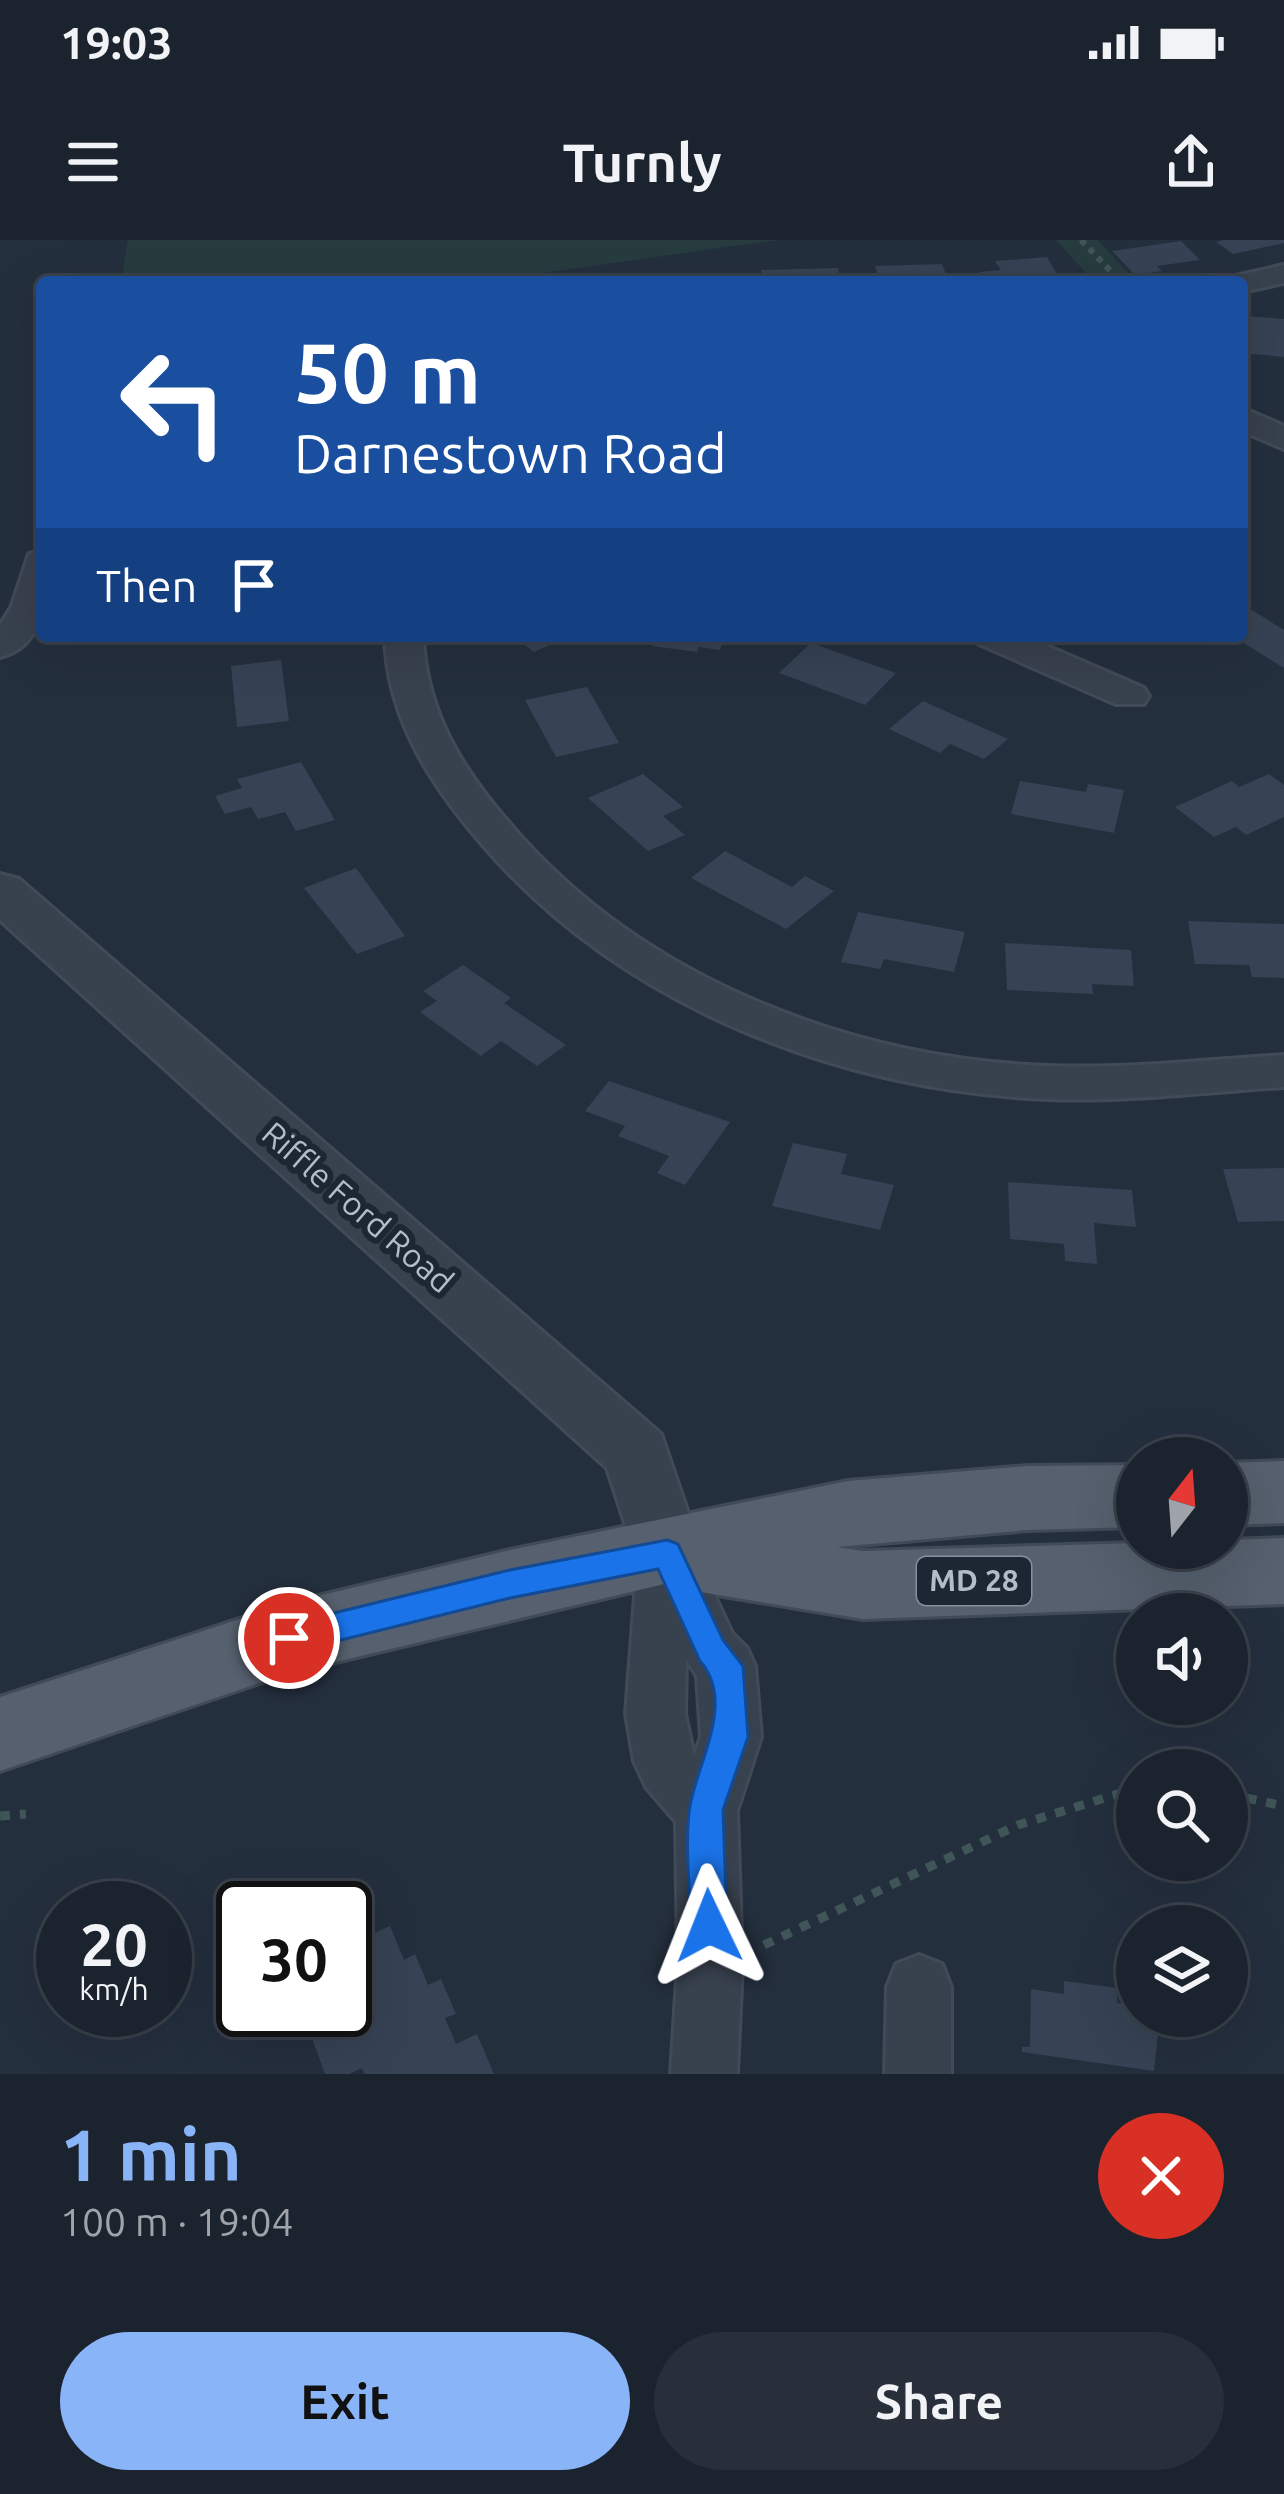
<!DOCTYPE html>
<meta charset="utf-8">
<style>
:root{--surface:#1b232e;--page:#282f3a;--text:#f1f3f6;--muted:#a0a4aa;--line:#39404a;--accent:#8ab4f8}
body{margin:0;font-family:Ubuntu,sans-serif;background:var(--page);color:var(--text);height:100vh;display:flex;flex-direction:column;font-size:45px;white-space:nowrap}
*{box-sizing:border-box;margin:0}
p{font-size:39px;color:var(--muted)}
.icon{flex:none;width:66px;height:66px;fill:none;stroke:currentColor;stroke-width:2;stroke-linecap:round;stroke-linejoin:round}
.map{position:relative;height:1834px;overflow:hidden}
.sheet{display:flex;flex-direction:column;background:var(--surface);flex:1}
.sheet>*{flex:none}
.guide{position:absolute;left:36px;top:36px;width:1212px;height:366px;border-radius:12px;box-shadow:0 12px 48px #0002,0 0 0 3px var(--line);background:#1a4fa0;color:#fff;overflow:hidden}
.needle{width:78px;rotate:17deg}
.fabs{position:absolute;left:1116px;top:1197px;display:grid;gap:24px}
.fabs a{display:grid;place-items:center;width:132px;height:132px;border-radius:50%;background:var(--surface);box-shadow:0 12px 48px #0002,0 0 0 3px var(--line);font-size:60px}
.speed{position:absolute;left:36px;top:1641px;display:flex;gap:24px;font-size:60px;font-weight:700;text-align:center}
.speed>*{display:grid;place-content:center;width:156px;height:156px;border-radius:50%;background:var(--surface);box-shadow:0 12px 48px #0002,0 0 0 3px var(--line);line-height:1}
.speed small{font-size:30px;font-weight:400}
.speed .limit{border:6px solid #111;border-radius:18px;background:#fff;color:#111}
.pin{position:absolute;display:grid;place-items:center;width:102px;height:102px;color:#fff;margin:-51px;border:6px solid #fff;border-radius:50%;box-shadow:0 3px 12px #0007}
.me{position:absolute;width:132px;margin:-66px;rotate:358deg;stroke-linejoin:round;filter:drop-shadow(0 0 9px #0008)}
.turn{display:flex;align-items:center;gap:42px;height:252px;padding:0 60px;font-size:54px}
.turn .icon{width:156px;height:156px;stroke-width:2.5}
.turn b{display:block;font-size:84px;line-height:102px}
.then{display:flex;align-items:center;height:114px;padding:0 60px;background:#0003;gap:24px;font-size:45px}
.round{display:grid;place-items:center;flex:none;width:126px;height:126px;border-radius:63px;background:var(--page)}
.head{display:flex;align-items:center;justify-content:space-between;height:204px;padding:0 60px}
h1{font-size:72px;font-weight:600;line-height:90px;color:var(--accent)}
.cta{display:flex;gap:24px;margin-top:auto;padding:24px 60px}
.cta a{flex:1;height:138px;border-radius:72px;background:var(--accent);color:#111;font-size:48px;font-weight:600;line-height:138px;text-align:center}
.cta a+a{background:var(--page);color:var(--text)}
.status{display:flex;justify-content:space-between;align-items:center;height:84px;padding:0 60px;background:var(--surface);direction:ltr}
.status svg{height:33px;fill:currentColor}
header{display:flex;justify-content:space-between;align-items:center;height:156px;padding:0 60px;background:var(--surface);font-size:54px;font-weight:600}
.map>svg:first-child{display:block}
</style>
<div class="status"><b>19:03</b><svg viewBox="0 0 49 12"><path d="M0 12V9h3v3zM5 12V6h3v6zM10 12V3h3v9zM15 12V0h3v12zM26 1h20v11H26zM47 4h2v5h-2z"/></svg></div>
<header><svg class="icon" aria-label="menu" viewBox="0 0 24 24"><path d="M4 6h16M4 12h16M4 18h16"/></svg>Turnly<svg class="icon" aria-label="share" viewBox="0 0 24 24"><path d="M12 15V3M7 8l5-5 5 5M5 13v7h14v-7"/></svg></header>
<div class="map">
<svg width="1284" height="1834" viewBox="0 0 1284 1834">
<rect width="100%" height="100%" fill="#242f3e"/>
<path fill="#263c3f" d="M128 0H777L477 42H121Z
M1056 0H1098L1136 42H1094Z"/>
<path fill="#364354" d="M1223 0H1284V3L1233 14 1216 2Z
M1181 1 1200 20 1157 26 1162 31 1135 35 1112 11Z
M1047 17 1060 39 985 42 979 32 1001 30 995 21Z
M942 24 949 42H880L875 26Z
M838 28 841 42H763L761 30Z
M1247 76 1284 79V117L1242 113V102H1248Z
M1242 364 1284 390V428L1232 396H1242Z
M514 396H569L534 412Z
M655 396H725L720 410 699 407 697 412 652 406Z
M811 403 896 433 865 465 779 433Z
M281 420 289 481 237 487 231 426Z
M587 447 619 503 556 517 525 460Z
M923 461 1008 499 984 519 950 504 940 513 889 489Z
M301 522 335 580 296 591 285 572 258 579 251 567 225 574 215 556 242 548 237 539Z
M643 534 683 567 663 576 685 595 648 611 588 558Z
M1269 534 1284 545V577L1246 595 1236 587 1214 597 1175 567 1232 541 1239 547Z
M1020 541 1086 552 1088 544 1124 550 1114 593 1011 574Z
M725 611 792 647 805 636 834 651 786 689 691 638Z
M356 628 405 696 357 714 304 648Z
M858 672 965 692 954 732 884 719 880 729 841 722Z
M1188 681 1284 684V738L1252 737 1249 725 1195 724Z
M1005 703 1131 710 1134 746 1092 744 1093 754 1007 750Z
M463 725 511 758 504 763 566 805 537 826 501 801 481 816 420 772 437 761 423 751Z
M609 841 730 882 685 945 657 933 669 916 618 896 625 886 585 871Z
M793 903 847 914 841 934 894 945 880 990 772 966Z
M1284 928V981L1238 982 1223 929Z
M1008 942 1132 950 1136 987 1094 983 1097 1024 1065 1021 1064 1004 1010 999Z
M390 1686 404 1720 415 1714 428 1745 441 1739 456 1774 445 1778 456 1804 477 1794 494 1834H365L362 1828 349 1834H325L312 1798 341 1785 335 1770H345V1748L361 1740 348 1705Z
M1064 1741 1117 1748V1763L1137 1766V1776H1160L1154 1831 1022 1812V1807H1030L1031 1749 1064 1754Z"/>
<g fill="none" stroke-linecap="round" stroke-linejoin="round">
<g stroke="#414a57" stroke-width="6">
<path id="minor" d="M1284 25V43L1242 52V42H1227L1231 37Z
M1242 168 1284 186V209L1242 191Z
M42 311C42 351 50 405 0 417V385L11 368 29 314Z
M385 396H423C426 480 471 542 526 602 657 744 857 819 1048 826 1127 829 1205 820 1284 815V847C1205 852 1127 862 1048 859 842 851 627 768 489 612 434 550 387 481 385 396Z
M973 396H1024L1144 448 1149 456 1144 464H1116L979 404Z
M667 1290 687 1297 732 1393 747 1408 755 1426 761 1497 737 1571 742 1724 737 1834H671L678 1724 676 1582 646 1547 634 1521 626 1474 638 1317 647 1297ZM686 1419 697 1436 701 1497 694 1516 685 1474Z
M919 1715 942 1724 951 1747V1834H885L887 1747 896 1724Z"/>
</g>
<g stroke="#414a57" stroke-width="6">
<path id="tertiary" d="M0 634 19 639 661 1194 702 1314 692 1335 667 1344 642 1335 607 1228 0 680Z"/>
</g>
<g stroke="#414a57" stroke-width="6">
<path id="primary" d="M1284 1221V1283L1227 1285V1223Z
M1137 1225V1287L1028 1290 837 1307 863 1311 1137 1303V1308H1227V1300L1284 1298V1364L863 1379 700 1352 673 1342 289 1433 0 1531V1457L289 1363 510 1310 848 1241 1028 1226Z"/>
</g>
<path stroke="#3f5557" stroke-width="6" stroke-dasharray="6 6" stroke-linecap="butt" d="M1081 0 1121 42"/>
<path stroke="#3f5557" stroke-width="9" stroke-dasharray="10 10" stroke-linecap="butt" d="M1227 1554 1284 1566
M0 1576 26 1574
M764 1705 1018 1585 1137 1548"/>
<use href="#minor" fill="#38414e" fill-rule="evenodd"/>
<use href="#tertiary" fill="#38414e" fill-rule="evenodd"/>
<use href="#primary" fill="#56606e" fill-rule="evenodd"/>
</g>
<path fill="#1a73e8" stroke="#114b97" stroke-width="3" d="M667 1300 678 1304 723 1400 743 1426 748 1497 723 1570 727 1686 722 1698 709 1703 696 1698 691 1686C690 1649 685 1609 689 1573 693 1529 738 1464 700 1421L658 1329 510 1358 289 1413 278 1408 273 1398 278 1388 289 1384 510 1330Z"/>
<g text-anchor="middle" stroke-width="12" stroke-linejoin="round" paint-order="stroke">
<rect fill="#1d2633" stroke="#878f9c" stroke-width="3" x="917" y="1317" width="114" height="48" rx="9"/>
<g font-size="30" font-weight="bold" fill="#b4bcc9">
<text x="974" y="1351">MD 28</text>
</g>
<g font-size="33" fill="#b4bcc9" stroke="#1d2633">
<text transform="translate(358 967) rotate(41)" y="12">Riffle Ford Road</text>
</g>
</g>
</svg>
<div class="fabs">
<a><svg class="needle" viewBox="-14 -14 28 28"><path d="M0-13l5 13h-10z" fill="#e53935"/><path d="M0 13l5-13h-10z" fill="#a0a4aa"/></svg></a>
<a><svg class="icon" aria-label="sound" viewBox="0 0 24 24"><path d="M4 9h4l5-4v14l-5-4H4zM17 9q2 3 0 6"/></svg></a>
<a><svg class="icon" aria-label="search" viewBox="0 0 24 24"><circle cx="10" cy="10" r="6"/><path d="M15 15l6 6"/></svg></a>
<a><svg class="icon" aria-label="layers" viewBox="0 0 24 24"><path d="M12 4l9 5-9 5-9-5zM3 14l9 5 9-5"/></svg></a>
</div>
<div class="speed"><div>20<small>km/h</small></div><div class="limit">30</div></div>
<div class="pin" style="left:289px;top:1398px;background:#d93025"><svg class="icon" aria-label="arrive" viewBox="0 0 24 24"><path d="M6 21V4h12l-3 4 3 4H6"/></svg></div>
<svg class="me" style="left:709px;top:1686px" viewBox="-20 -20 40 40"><path d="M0-17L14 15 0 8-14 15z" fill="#1a73e8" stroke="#fff" stroke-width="4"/></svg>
<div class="guide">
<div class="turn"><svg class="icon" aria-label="left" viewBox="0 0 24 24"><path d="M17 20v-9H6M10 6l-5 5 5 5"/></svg><div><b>50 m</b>Darnestown Road</div></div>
<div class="then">Then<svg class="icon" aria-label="arrive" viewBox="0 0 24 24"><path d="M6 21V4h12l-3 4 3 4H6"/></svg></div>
</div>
</div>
<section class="sheet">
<div class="head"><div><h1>1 min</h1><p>100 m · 19:04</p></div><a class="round" style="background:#d93025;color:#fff"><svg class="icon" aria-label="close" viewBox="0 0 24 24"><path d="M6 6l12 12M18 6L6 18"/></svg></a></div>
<div class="cta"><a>Exit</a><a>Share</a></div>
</section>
